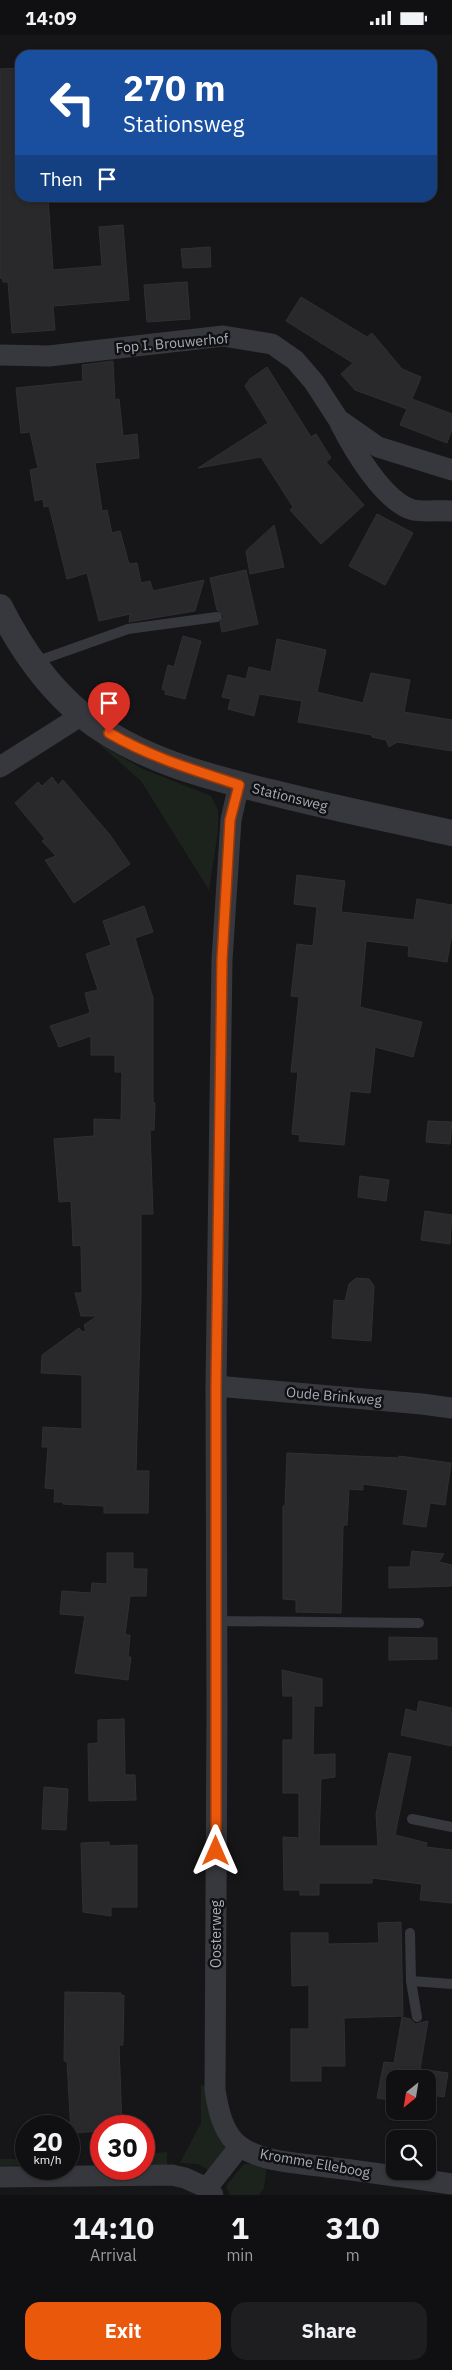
<!DOCTYPE html>
<style>
:root{--surface:#101012;--page:#1e1e20;--text:#f1f3f6;--muted:#9c9d9f;--line:#303032;--accent:#ea580c}
body{margin:0;font-family:"IBM Plex Sans",sans-serif;background:var(--page);color:var(--text);height:100vh;display:flex;flex-direction:column;font-size:19px;white-space:nowrap}
*{box-sizing:border-box;margin:0}
p{font-size:16px;color:var(--muted)}
.icon{flex:none;width:28px;height:28px;fill:none;stroke:currentColor;stroke-width:2;stroke-linecap:round;stroke-linejoin:round}
.map{position:relative;height:2160px;overflow:hidden}
.drawer{display:flex;flex-direction:column;background:var(--surface);flex:1}
.drawer>*{flex:none}
.top-card{position:absolute;left:15px;top:15px;width:422px;height:152px;border-radius:15px;box-shadow:0 1px 4px #0004,0 0 0 1px var(--line);background:#1a4fa0;color:#fff;overflow:hidden}
.needle{width:32px;rotate:210deg}
.controls{position:absolute;left:386px;top:2035px;display:grid;gap:10px}
.controls a{display:grid;place-items:center;width:50px;height:50px;border-radius:10px;background:var(--surface);box-shadow:0 1px 4px #0004,0 0 0 1px var(--line);font-size:25px}
.speed{position:absolute;left:15px;top:2080px;display:flex;gap:10px;font-size:25px;font-weight:700;text-align:center}
.speed>*{display:grid;place-content:center;width:65px;height:65px;border-radius:50%;background:var(--surface);box-shadow:0 1px 4px #0004,0 0 0 1px var(--line);line-height:1}
.speed small{font-size:12px;font-weight:400}
.speed .limit{border:8px solid #d22;background:#fff;color:#111}
.pin{position:absolute;display:grid;place-items:center;width:42px;height:42px;color:#fff;margin:-51px -21px;border-radius:50% 50% 50% 0;rotate:-45deg;box-shadow:0 0 5px #0007}
.pin .icon{rotate:45deg}
.me{position:absolute;width:55px;margin:-28px;rotate:0deg;stroke-linejoin:round;filter:drop-shadow(0 0 4px #0008)}
.turn{display:flex;align-items:center;gap:18px;height:105px;padding:0 25px;font-size:22px}
.turn .icon{width:65px;height:65px;stroke-width:2.5}
.turn b{display:block;font-size:35px;line-height:42px}
.then{display:flex;align-items:center;height:48px;padding:0 25px;background:#0003;gap:10px;font-size:19px}
.eta{display:flex;justify-content:space-evenly;align-items:center;height:85px;text-align:center}
.eta b{font-size:30px;font-weight:800;line-height:35px}
.primary-button{display:flex;gap:10px;margin-top:auto;padding:10px 25px}
.primary-button a{flex:1;height:58px;border-radius:15px;background:var(--accent);color:#fff;font-size:20px;font-weight:800;line-height:58px;text-align:center}
.primary-button a+a{background:var(--page);color:var(--text)}
.status{display:flex;justify-content:space-between;align-items:center;height:35px;padding:0 25px;background:var(--surface);direction:ltr}
.status svg{height:14px;fill:currentColor}
.map>svg:first-child{display:block}
</style>
<div class="status"><b>14:09</b><svg viewBox="0 0 49 12"><path d="M0 12V9h3v3zM5 12V6h3v6zM10 12V3h3v9zM15 12V0h3v12zM26 1h20v11H26zM47 4h2v5h-2z"/></svg></div>
<div class="map">
<svg width="452" height="2160" viewBox="0 0 452 2160">
<rect width="100%" height="100%" fill="#161618"/>
<path fill="#1c231d" d="M99 709 143 734 211 761 218 775V796L209 855 141 746Z
M201 2050 207 2051 232 2110 210 2136 198 2129 180 2128 201 2088Z
M167 2117V2130L144 2131V2119Z
M0 2124H26V2130L0 2131Z
M244 2129 267 2130 264 2153 259 2160H230L226 2151Z"/>
<path fill="#29292c" stroke="#303034" d="M20 33V162H48L53 235 102 231 99 192 123 190 129 265 53 271 55 295 12 298 8 247H3L2 243H0V34Z
M210 212 211 232 183 233 181 214Z
M187 247 190 284 147 287 144 250Z
M301 262 367 302 372 298 402 334 421 342 412 364 452 379V394L447 408 400 390 407 374 355 355 341 339 353 328 286 286Z
M113 326 115 365 119 364 123 401 137 399 139 423 95 428 102 476 107 475 112 498 120 496 129 529 137 528 141 548 150 546 153 556 204 545 195 576 129 587 130 579 99 586 87 538 67 544 49 471 44 472 43 464 35 466 30 435 38 433 30 397 21 398 16 353 83 346 82 330Z
M267 332 311 402 316 399 331 423 326 427 364 470 321 509 290 475 293 472 261 422 198 433 268 388 245 351 250 344Z
M377 479 413 498 385 550 349 531Z
M274 490 284 532 250 539 246 516Z
M246 535 258 589 222 597 220 588 224 581 217 575 210 543Z
M183 601 201 606 185 664 165 659 166 656 162 654 168 630 174 632Z
M277 604 326 615 317 657 363 668 371 638 410 645 404 677 452 685V716L397 707 389 712 386 705 372 702V700L298 687 302 666 259 659 254 681 228 674 231 664 222 662 228 640 246 644 249 632 271 637Z
M52 742 58 750 63 745 110 800 130 829 74 868 45 825 56 821 42 806 45 804 15 768 38 747 42 751Z
M297 840 345 846 341 877 414 885 417 864 452 870V898L447 927 408 921 409 911 366 906 360 972 422 987 413 1022 375 1012 370 1058 350 1056 344 1110 299 1106 300 1100 292 1099 298 1037H291L299 962 291 961 297 909 313 911 317 872 294 869Z
M144 871 153 897 135 903 153 963V1068H155L154 1095H150L153 1179H141V1263L136 1436H149L148 1478H104V1471L63 1469 64 1467H54L55 1454 45 1453 48 1412H42L43 1392 82 1394V1340L41 1338 42 1320 79 1293 82 1297 86 1296 84 1290 97 1281H81L75 1258H82L81 1210 73 1211 71 1166 59 1167 54 1104 94 1101V1084L121 1085 122 1037H115V1020H91V1001L59 1012 50 991 90 978 85 958 98 955 86 919 111 910 103 886Z
M428 1086 452 1087 450 1109 426 1107Z
M360 1141 389 1145 386 1166 358 1162Z
M425 1176 452 1180 450 1209 421 1205Z
M356 1243 369 1244 374 1251 371 1306 332 1303 334 1265 345 1266 349 1249Z
M287 1418 399 1423V1421L451 1428 445 1470 430 1468 426 1492 403 1489 408 1455 363 1449V1455L349 1454 347 1490H343L341 1578 296 1577V1565L283 1564V1471H285Z
M412 1516 444 1519 439 1527 452 1530V1551L389 1553V1532H410Z
M107 1518H133V1534H147L146 1561H130L125 1600H130L128 1622H131L128 1645 75 1638 85 1581 60 1579 62 1556 91 1558 92 1548 107 1549Z
M389 1602 437 1603V1624L389 1625Z
M282 1635 322 1644V1671H314L313 1720 335 1719V1742L321 1744 319 1811H378L376 1779 389 1718 411 1722 395 1800 427 1808 426 1812 452 1815V1868L420 1865 422 1849 372 1843V1848H319V1860H300V1855H284L283 1802 299 1803V1758H283V1705H293V1661H283Z
M419 1666 452 1673V1711L401 1700 406 1674 417 1677Z
M124 1684 125 1740H135L136 1765 89 1766 88 1709 98 1708V1685Z
M44 1752 68 1754 66 1795 42 1794Z
M109 1807V1811L137 1810V1872H111V1881L83 1877 81 1808Z
M401 1887 403 1981 344 1983 345 2031H321V2046H291V1994H309V1950L292 1951 291 1898H328V1909L379 1908 378 1888Z
M65 1957 121 1958V1961L124 1960 123 2010H119L122 2091H101V2096L71 2098 67 2026H64Z
M402 1982 410 1984 415 1989 428 1986 420 2034 448 2038 444 2062 432 2060 430 2072 428 2071V2044H395V2066L377 2063 384 2027 394 2028Z"/>
<g fill="none" stroke-linecap="round" stroke-linejoin="round">
<path stroke="#37383d" stroke-width="10" d="M35 627 128 594 217 582
M217 1586 419 1588
M412 1784 452 1792
M410 1898 411 1946 417 1982
M411 1946 452 1949"/>
<path stroke="#37383d" stroke-width="21" d="M0 320 49 321 223 301 272 309 295 325 314 347 338 384 378 412 452 435
M340 388C353 414 384 467 413 475 425 477 440 475 452 476
M0 732 82 680
M239 749 231 785 222 925 216 1351 217 1677 215 2055C218 2074 223 2100 241 2112 265 2128 300 2128 327 2132 369 2137 410 2143 452 2149
M216 1351 422 1369 452 1373
M0 2142 172 2140 185 2143 207 2153
M213 2160 207 2153 240 2111"/>
<path stroke="#37383d" stroke-width="26" d="M0 572C20 612 47 651 82 680 136 724 208 742 274 758 333 773 393 785 452 798"/>
</g>
<g fill="none" stroke-linecap="round" stroke-linejoin="round">
<g stroke="#983908" stroke-width="12">
<path id="route" d="M109 698C150 722 194 735 239 750L230 785 222 925 216 1351V1816"/>
</g>
<use href="#route" stroke="#ea580c" stroke-width="9"/>
</g>
<g text-anchor="middle" stroke-width="5" stroke-linejoin="round" paint-order="stroke">
<g font-size="14" fill="#a8adb8" stroke="#111113">
<text transform="translate(172 308) rotate(-5)" y="5">Fop I. Brouwerhof</text>
<text transform="translate(290 762) rotate(14)" y="5">Stationsweg</text>
<text transform="translate(334 1361) rotate(5)" y="5">Oude Brinkweg</text>
<text transform="translate(216 1899) rotate(-90)" y="5">Oosterweg</text>
<text transform="translate(315 2128) rotate(10)" y="5">Kromme Elleboog</text>
</g>
</g>
</svg>
<div class="controls">
<a><svg class="needle" viewBox="-14 -14 28 28"><path d="M0-13l5 13h-10z" fill="#e53935"/><path d="M0 13l5-13h-10z" fill="#9c9d9f"/></svg></a>
<a><svg class="icon" aria-label="search" viewBox="0 0 24 24"><circle cx="10" cy="10" r="6"/><path d="M15 15l6 6"/></svg></a>
</div>
<div class="speed"><div>20<small>km/h</small></div><div class="limit">30</div></div>
<div class="pin" style="left:109px;top:698px;background:#d93025"><svg class="icon" aria-label="arrive" viewBox="0 0 24 24"><path d="M6 21V4h12l-3 4 3 4H6"/></svg></div>
<svg class="me" style="left:216px;top:1816px" viewBox="-20 -20 40 40"><path d="M0-17L14 15 0 8-14 15z" fill="#ea580c" stroke="#fff" stroke-width="4"/></svg>
<div class="top-card">
<div class="turn"><svg class="icon" aria-label="left" viewBox="0 0 24 24"><path d="M17 20v-9H6M10 6l-5 5 5 5"/></svg><div><b>270 m</b>Stationsweg</div></div>
<div class="then">Then<svg class="icon" aria-label="arrive" viewBox="0 0 24 24"><path d="M6 21V4h12l-3 4 3 4H6"/></svg></div>
</div>
</div>
<section class="drawer">
<div class="eta">
<div><b>14:10</b><p>Arrival</p></div>
<div><b>1</b><p>min</p></div>
<div><b>310</b><p>m</p></div>
</div>
<div class="primary-button"><a>Exit</a><a>Share</a></div>
</section>
